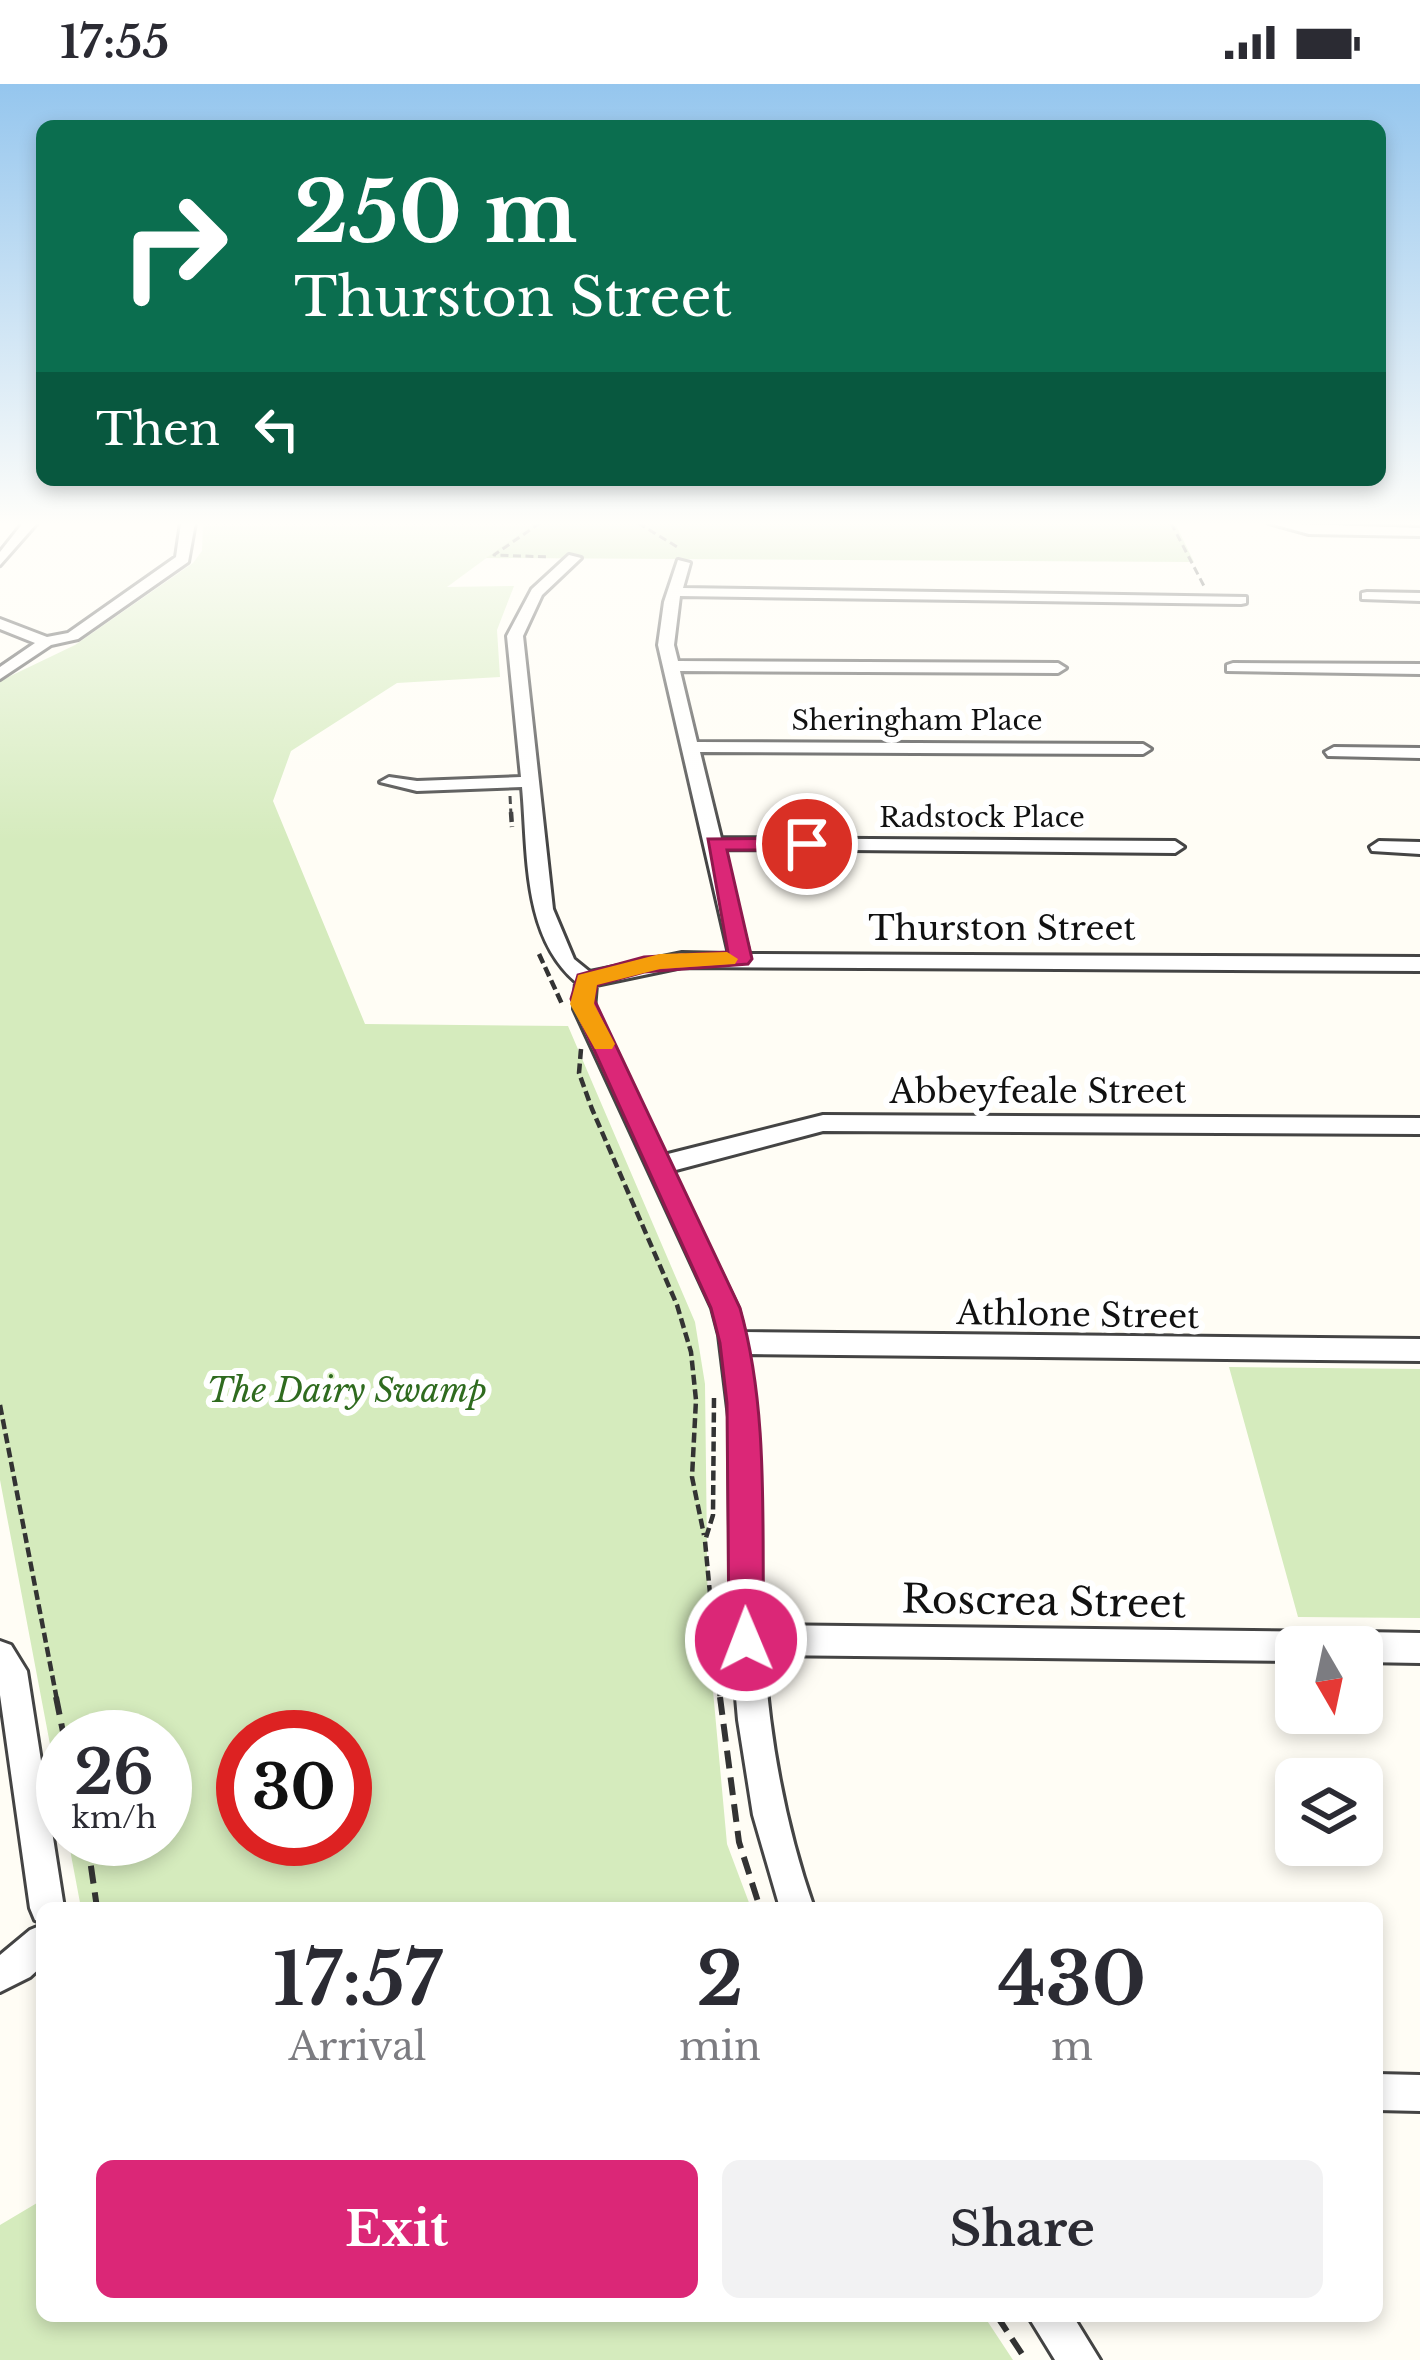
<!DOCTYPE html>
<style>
:root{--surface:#fff;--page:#f2f2f3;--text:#2b2b33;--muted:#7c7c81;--accent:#db2777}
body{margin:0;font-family:"Libre Baskerville",serif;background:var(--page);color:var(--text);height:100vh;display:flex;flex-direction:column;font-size:45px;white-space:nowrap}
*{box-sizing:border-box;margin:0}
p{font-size:39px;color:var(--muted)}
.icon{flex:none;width:66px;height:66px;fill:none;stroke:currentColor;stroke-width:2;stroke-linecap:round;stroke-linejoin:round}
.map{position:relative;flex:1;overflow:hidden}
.drawer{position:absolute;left:36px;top:1818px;width:1347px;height:420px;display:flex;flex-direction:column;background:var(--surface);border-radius:18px;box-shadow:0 6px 18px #0003}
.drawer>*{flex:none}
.guide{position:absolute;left:36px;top:36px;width:1350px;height:366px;border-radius:18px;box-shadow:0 6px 18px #0003;background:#0b6e4f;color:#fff;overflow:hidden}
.needle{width:78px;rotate:171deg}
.buttons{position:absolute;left:1275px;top:1542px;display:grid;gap:24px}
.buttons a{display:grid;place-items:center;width:108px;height:108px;border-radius:18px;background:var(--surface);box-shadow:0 6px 18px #0003;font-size:60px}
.speed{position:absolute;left:36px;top:1626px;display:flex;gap:24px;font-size:60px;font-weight:700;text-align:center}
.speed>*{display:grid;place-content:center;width:156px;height:156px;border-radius:50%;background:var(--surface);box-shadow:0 6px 18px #0003;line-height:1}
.speed small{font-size:30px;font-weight:400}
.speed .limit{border:18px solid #d22;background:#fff;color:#111}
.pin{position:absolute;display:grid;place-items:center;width:102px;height:102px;color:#fff;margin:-51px;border:6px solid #fff;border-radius:50%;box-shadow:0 3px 12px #0007}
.me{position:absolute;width:132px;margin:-66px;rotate:359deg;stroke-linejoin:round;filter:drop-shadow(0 0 9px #0008)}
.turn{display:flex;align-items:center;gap:42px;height:252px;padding:0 60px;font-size:54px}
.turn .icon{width:156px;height:156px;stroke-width:2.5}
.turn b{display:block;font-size:84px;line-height:102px}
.then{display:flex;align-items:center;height:114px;padding:0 60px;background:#0003;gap:24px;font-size:45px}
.eta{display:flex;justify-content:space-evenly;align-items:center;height:204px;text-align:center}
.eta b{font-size:72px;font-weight:700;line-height:84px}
.cta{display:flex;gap:24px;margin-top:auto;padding:24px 60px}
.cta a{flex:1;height:138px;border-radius:18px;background:var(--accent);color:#fff;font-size:48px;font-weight:700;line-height:138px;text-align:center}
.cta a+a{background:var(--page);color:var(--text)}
.status{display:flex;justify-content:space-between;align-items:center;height:84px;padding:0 60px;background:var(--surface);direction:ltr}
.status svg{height:33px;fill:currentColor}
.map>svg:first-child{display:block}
</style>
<div class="status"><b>17:55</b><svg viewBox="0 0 49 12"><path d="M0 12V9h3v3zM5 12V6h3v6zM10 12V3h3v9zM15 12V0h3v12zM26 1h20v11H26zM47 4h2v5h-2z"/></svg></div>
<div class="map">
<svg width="1420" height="2276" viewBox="0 0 1420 2276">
<rect width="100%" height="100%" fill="#fffdf5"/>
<path fill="#d5ebbd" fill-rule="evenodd" d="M203 439H534L447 503 514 502 497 546 500 593 397 599 291 667 273 717 365 940 568 942 695 1238 705 1300 708 1552 727 1760 751 1824H81L68 1755H165V1653H63V1729L0 1396V597L75 561 193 479 202 467ZM243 1653H345V1755H243Z
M1229 1283 1420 1285V1534L1298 1533Z
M42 2116V2232H984L1013 2276H0V2141Z"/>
<path fill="#b9dc9c" d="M534 439H1175L1194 478 486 474Z"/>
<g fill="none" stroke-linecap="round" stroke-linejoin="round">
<g stroke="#444" stroke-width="6">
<path id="street" d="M23 439H37L0 481V468Z
M181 439H195L188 478 78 555 51 561 0 595V583L35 559 0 545V535L47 553 68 549 176 473Z
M1269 439 1420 444V452L1309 450Z
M569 471 581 474 542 511 523 552 553 825 574 875 590 888 682 869 729 870 658 561 664 518 678 476 690 479 683 504 1246 513V519L1241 520 680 512 674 561 678 577 1058 579 1066 584 1058 589 680 587 697 658 1143 660 1151 665 1143 670 700 668 721 754 1175 757 1184 763 1175 769 723 765 749 870 1420 873V887L682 883 596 901 594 925 664 1071 823 1031 1420 1034V1050L823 1047 672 1087 738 1224 744 1248 1420 1255V1277L748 1270 756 1333 762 1541 1340 1548 1351 1553 1362 1548 1420 1549V1579L1362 1578V1563H1296V1577L764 1571C770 1658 785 1741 814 1824H780L753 1731 738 1636 731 1556 729 1333 719 1251 712 1224 574 925 576 898C522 852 528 768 522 703L417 707 380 698 389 693 417 697 521 693 507 552 532 505Z
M1367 508 1420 509V517L1362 515V509Z
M1233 579 1420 580V590L1227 587V581Z
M1334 663 1420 664V674L1328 672 1325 668Z
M1379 757 1420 758V770L1372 767 1370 763Z
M0 1557 11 1561 27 1587 64 1824H42V1839L35 1836 30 1824 0 1611Z
M42 1841V1882L30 1893 0 1908V1871L30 1846Z
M1377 1990 1420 1991V2027L1377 2026Z
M1028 2232H1073L1100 2276H1055Z"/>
</g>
<path stroke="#333" stroke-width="3" stroke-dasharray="8 4.5" stroke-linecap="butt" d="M540 439 494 471 550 473
M638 439 679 464
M1171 439 1204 502
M510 712 511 731"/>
<path stroke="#333" stroke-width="4.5" stroke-dasharray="10 4.5" stroke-linecap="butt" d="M511 728 512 743
M539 870 562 920
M581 965 579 989 592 1025 677 1221 691 1268 696 1316 692 1393 704 1451
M714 1314 713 1431 705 1457 720 1616
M0 1321 57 1616"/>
<path stroke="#333" stroke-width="6" stroke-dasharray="18 9" stroke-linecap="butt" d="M56 1613 64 1653
M720 1613 739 1758 760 1824
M87 1755 97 1824
M997 2232 1026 2276"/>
<use href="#street" fill="#fff" fill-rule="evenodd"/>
</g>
<linearGradient id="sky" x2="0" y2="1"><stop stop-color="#95c6ee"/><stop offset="0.58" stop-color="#fffefa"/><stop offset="1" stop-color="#fffefa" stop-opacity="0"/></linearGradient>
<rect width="1420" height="758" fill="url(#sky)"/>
<path fill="#db2777" stroke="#8e194d" stroke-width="3" d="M708 755 807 754 818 760 807 766H727L752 875 748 880 644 888 597 901 594 915 740 1224C770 1330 761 1446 764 1556L759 1568 746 1573 734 1568 729 1556 727 1319 720 1259 711 1224 571 915 578 891 644 873 728 868Z"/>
<path fill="#f59e0b" d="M727 868 738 875 735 880 660 885 597 901 594 920 615 960 612 965H595L570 920 578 891 660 870Z"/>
<g text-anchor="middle" stroke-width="12" stroke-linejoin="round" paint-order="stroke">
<g font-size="27" fill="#111" stroke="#fff">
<text x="917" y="646">Sheringham Place</text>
<text x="982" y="743">Radstock Place</text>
</g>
<g font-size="33" fill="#111" stroke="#fff">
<text x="1002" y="856">Thurston Street</text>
<text x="1038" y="1019">Abbeyfeale Street</text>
<text transform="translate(1078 1230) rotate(1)" y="12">Athlone Street</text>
</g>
<g font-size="33" font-style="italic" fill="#2f6b1f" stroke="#fff">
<text x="347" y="1318">The Dairy Swamp</text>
</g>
<g font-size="39" fill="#111" stroke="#fff">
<text transform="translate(1044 1517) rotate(1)" y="14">Roscrea Street</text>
</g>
</g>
</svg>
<div class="buttons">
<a><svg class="needle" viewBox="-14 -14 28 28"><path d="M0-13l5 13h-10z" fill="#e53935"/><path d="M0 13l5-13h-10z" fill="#7c7c81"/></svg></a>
<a><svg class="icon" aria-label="layers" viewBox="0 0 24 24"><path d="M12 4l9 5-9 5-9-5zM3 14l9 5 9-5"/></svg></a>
</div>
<div class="speed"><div>26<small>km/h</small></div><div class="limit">30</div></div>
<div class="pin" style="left:807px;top:760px;background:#d93025"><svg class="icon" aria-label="arrive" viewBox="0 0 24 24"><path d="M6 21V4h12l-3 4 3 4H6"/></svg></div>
<svg class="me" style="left:746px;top:1556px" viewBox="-20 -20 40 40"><circle r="17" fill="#db2777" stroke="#fff" stroke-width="3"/><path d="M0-11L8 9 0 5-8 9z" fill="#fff"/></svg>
<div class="guide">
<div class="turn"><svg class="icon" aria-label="right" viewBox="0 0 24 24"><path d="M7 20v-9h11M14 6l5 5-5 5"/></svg><div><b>250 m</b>Thurston Street</div></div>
<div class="then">Then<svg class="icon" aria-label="left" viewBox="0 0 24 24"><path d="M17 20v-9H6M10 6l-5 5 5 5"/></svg></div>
</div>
<section class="drawer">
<div class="eta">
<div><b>17:57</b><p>Arrival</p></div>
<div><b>2</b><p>min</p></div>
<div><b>430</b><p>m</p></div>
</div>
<div class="cta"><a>Exit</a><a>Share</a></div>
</section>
</div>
